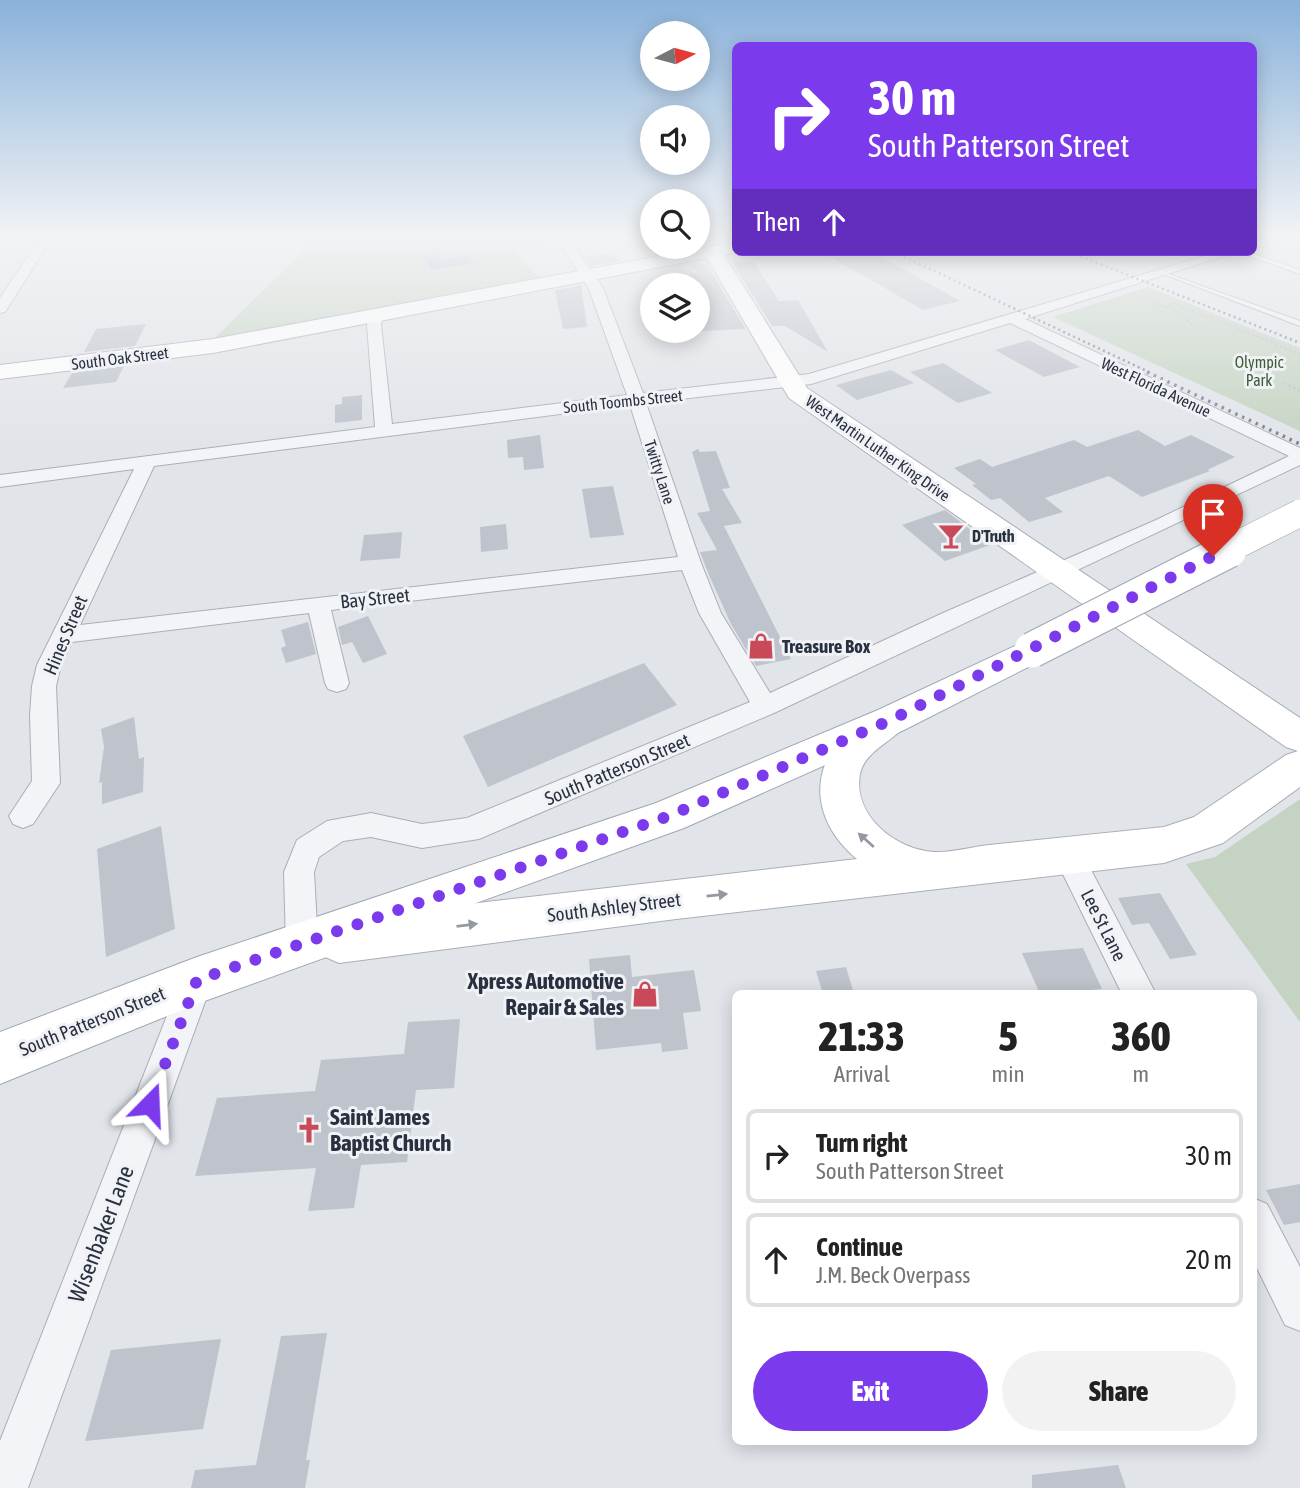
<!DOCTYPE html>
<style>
:root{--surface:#fff;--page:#f2f2f2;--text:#222;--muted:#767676;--line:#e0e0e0;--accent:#7c3aed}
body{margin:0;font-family:"Asap Condensed",sans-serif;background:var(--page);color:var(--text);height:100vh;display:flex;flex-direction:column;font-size:26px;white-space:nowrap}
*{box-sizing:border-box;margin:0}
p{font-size:23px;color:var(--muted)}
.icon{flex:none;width:38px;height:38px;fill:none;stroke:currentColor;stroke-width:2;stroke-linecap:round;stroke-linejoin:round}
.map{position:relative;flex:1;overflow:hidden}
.side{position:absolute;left:732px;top:990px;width:525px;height:455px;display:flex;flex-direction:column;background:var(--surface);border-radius:10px;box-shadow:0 4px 18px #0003}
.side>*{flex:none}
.banner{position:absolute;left:732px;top:42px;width:525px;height:214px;border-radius:10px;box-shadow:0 4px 18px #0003;background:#7c3aed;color:#fff;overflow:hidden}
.needle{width:46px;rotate:84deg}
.fabs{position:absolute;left:640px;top:21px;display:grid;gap:14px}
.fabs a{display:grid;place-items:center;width:70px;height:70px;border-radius:50%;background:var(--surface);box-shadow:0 4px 18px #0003;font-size:35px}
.pin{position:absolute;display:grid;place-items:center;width:60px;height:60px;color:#fff;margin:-72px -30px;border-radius:50% 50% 50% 0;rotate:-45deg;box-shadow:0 0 7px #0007}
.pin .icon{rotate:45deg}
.me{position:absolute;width:77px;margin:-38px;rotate:21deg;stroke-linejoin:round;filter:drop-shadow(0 0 5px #0008)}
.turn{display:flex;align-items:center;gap:24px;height:147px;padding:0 21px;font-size:32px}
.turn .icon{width:91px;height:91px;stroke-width:2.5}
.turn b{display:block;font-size:49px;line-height:60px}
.then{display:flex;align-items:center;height:66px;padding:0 21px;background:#0003;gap:14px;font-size:26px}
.eta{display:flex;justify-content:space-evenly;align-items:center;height:119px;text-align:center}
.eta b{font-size:42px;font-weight:800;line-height:49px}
.cta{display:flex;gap:14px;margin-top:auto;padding:14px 21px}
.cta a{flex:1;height:80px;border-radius:42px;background:var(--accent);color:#fff;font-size:28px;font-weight:800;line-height:80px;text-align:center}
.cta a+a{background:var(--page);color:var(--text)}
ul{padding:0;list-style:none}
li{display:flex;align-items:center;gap:21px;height:94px;margin:0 14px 10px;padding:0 7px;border:4px solid var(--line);border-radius:10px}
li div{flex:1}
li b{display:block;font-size:26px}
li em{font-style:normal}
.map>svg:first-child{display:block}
</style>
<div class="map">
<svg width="1300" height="1488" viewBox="0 0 1300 1488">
<rect width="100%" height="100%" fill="#e1e4e9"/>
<path fill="#c5d3c2" d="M317 237H555L557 241 513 249 542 281 212 341Z
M1148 287 1300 348V431L1053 317Z
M1300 799V1022L1186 864 1215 857Z"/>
<path fill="#9db0c8" d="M437 254 442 260 468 256 474 263 431 270 422 257Z"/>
<path fill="#bec3cc" d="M822 252H873L960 301 923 310Z
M612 253 619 261 591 266 585 257Z
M753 261 779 301 798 300 828 352 785 326H772L732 262Z
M707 264 745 328V329L702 331 698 322V285H694L689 273H699L690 265Z
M581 285 587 327 563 329 555 290 583 285H584Z
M146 324 135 346 84 352 96 329Z
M1029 340 1080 367 1044 377 995 350Z
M943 363 992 393 958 403 910 372Z
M124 366 116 382 63 388 72 373Z
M891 370 914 383 857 400 836 385Z
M362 395V420L335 423V405L342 404V397Z
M1138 430 1165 446 1191 435 1235 457 1207 470 1210 471 1142 497 1109 476 1045 498 1063 512 1029 522 1000 498 991 500 972 485 976 484 954 468 980 459 992 467 1074 440 1087 447Z
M540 435 544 468 524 470 523 457 508 458 507 440Z
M698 449 700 452 716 451 730 488 722 489 742 523 724 526 791 659 756 666 731 624 709 575 700 552 717 550 697 513 710 511 692 452Z
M613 486 624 535 590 538 582 489Z
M945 510 958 520 990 545 945 561 902 525Z
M506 524 508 549 481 552 480 527Z
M402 532 400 558 360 561 364 535Z
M368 616 387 654 363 663 352 642 342 645 338 627Z
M308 622 316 654 286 663 281 648 286 646 281 630Z
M644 663 677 705 488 787 463 736Z
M134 717 139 759 144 757 143 792 102 804V782L99 783 104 747 101 729Z
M161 826 175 929 106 957 97 849Z
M1160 893 1197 955 1170 959 1149 923 1132 925 1118 898Z
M1083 948 1102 989 1040 994 1022 953Z
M630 955 632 977 694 970 701 1011 683 1013 688 1049 662 1052 661 1043 596 1050 589 959Z
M846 967 854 994H823L816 971Z
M460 1019 454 1088 416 1090 407 1162 361 1165 354 1208 308 1211 316 1168 195 1176 217 1098 315 1091 321 1060 404 1054 408 1022Z
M1300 1184V1222L1284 1225 1266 1190Z
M327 1333 306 1460H310L305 1488H191L195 1470 256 1465 281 1336Z
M221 1339 203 1429 85 1441 111 1350Z
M1118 1465 1126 1488H1032V1475Z"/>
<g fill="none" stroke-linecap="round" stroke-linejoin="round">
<g stroke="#aaaeb6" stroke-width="2">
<path id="lane" d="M1238 252H1248L1300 270V274Z
M1163 272 1300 321V326L1163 274Z"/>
</g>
<g stroke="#aaaeb6" stroke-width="2">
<path id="street" d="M556 237H568L603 288 643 393 809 374 1218 252H1237L1025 319 1300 448V465L774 713 479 839 422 848 371 837 343 841 319 857 314 872 318 945 313 956 302 960 291 956 286 945 284 872 297 840 327 821 371 813 422 824 467 818 750 702 699 613 682 570 331 610 349 683 346 689 337 692 328 689 325 683 309 613 72 642 61 665 56 686 60 783 33 824 23 828 13 824 9 816 32 781 30 716 32 686 37 665 134 469 0 487V475L375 427 367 325 371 314 376 313 383 317 381 325 392 424 627 395 589 289ZM1010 323 1289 456 1156 520 943 613 770 693 721 613 701 563 646 403 811 384ZM630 405 678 557 80 625 154 466Z
M1269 237H1287L1253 249V241Z
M35 246 45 249 5 312 0 313V298Z
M1069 843 1079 847 1156 994H1122L1054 856 1059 847Z
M197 964 209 969 213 980 28 1488H0V1441L181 980 185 969Z
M1253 1198 1267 1204 1300 1267V1331L1285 1325 1253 1260Z"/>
</g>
<g stroke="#aaaeb6" stroke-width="2">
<path id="secondary" d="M735 242 737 252 724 255 807 388 1300 718V787L1223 843 1164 863 676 919 339 963 323 956 316 941 323 926 339 919 857 859C808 819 807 759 860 722 875 711 884 704 903 710L909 720C897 741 865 749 860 774 853 813 890 845 926 851 944 855 970 847 989 845 1048 839 1106 833 1164 827L1194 817 1286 755 1298 751 1286 747 789 398 707 258 213 353 0 379V365L213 339Z"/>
</g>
<g stroke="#a0a7b4" stroke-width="2">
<path id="primary" d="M1032 638 1044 641 1049 650 1044 659 904 730 684 828 199 1003 0 1084V1032L197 957 656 803 878 710Z"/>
</g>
<path stroke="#bec1c7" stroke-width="2.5" stroke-dasharray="2.5 2.5" stroke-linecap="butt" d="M1138 296 1178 312 1193 325
M1164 307 1174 303 1300 354
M1284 383 1300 391"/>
<use href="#lane" fill="#f3f4f7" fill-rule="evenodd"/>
<use href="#street" fill="#f3f4f7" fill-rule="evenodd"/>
<use href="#secondary" fill="#fff" fill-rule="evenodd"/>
<use href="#primary" fill="#fff" fill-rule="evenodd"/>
<path stroke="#7a8292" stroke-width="2.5" stroke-dasharray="2 3.5" stroke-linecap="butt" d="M894 252 1151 373
M1070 252 1300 343"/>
<path stroke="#7a8292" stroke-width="3.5" stroke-dasharray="2.5 5" stroke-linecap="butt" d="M1147 372 1300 444"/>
<g stroke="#a0a7b4" stroke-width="28" stroke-linecap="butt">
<path id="primary-bridge-far1" d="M1225 551 1300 513"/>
</g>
<g stroke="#a0a7b4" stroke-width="37" stroke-linecap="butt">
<path id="primary-bridge" d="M1032 650 1229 550"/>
</g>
<use href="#primary-bridge-far1" stroke="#fff" stroke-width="27"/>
<use href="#primary-bridge" stroke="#fff" stroke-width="35"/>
</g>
<defs><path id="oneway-solid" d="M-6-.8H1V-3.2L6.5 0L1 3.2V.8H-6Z" transform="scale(1.75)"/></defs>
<g fill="#9498a0">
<use href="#oneway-solid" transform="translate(866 840) rotate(-138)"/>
<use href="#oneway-solid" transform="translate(717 895) rotate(-6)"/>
<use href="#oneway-solid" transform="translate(467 925) rotate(-7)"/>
</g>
<linearGradient id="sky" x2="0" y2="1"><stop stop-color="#8ab2db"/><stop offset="0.53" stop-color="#f2f3f5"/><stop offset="1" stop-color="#f2f3f5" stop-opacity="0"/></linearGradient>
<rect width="1300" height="445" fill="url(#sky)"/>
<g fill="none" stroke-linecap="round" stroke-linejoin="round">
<path stroke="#7c3aed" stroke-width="12" stroke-dasharray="0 21.6" d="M150 1104 197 980 669 816 891 720 1213 556"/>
</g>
<defs>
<g id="bar-bare" transform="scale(2.1)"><path d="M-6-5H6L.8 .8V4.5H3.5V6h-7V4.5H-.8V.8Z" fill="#ca4958" stroke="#f0f2f6" stroke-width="2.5" paint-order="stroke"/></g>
<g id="shop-bare" transform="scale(2.1)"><path d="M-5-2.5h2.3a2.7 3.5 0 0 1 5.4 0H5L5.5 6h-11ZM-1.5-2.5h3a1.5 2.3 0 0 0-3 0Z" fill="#ca4958" stroke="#f0f2f6" stroke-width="2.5" paint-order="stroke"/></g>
<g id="church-bare" transform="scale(2.1)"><path d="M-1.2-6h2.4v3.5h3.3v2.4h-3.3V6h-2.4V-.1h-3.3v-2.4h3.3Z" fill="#ca4958" stroke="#f0f2f6" stroke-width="2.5" paint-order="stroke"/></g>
</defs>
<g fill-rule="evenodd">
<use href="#bar-bare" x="951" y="536"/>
<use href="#shop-bare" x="761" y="646"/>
<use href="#shop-bare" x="645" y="994"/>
<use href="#church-bare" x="309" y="1130"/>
</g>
<g text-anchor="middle" stroke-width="6" stroke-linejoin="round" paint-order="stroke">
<g font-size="16" fill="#293140" stroke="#f0f2f6">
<text transform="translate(120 358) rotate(-7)" y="6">South Oak Street</text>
<text transform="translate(1156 387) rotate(25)" y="6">West Florida Avenue</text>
<text transform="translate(623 401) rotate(-6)" y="6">South Toombs Street</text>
<text transform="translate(878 448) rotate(35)" y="6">West Martin Luther King Drive</text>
<text transform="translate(660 472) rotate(72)" y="6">Twitty Lane</text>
</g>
<g font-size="16" fill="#3d5b37" stroke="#f0f2f6">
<text x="1259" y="368">Olympic<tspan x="1259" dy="18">Park</tspan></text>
</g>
<g font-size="16" font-weight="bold" fill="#293140" stroke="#f0f2f6" text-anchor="start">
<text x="972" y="542">D'Truth</text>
</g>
<g font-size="19" fill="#293140" stroke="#f0f2f6">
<text transform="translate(375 598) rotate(-6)" y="7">Bay Street</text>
<text transform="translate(65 635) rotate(-67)" y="7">Hines Street</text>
<text transform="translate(617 769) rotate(-23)" y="7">South Patterson Street</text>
<text transform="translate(614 907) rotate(-7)" y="7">South Ashley Street</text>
<text transform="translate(1104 925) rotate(63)" y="7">Lee St Lane</text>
<text transform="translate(92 1021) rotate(-22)" y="7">South Patterson Street</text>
</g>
<g font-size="19" font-weight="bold" fill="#293140" stroke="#f0f2f6" text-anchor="start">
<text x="782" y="653">Treasure Box</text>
</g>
<g font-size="23" font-weight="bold" fill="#293140" stroke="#f0f2f6" text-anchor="end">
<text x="624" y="989">Xpress Automotive<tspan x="624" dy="26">Repair &amp; Sales</tspan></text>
<text x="330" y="1125" text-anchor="start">Saint James<tspan x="330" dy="26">Baptist Church</tspan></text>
</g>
<g font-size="23" fill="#293140" stroke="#f0f2f6">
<text transform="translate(101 1234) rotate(-69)" y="8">Wisenbaker Lane</text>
</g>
</g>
</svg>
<div class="fabs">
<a><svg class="needle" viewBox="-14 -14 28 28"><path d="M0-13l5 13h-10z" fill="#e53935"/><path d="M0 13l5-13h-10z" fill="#767676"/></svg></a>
<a><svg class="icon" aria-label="sound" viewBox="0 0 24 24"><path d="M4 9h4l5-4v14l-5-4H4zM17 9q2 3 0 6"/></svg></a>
<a><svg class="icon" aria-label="search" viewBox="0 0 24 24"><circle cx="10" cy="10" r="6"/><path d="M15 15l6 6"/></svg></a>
<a><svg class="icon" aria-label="layers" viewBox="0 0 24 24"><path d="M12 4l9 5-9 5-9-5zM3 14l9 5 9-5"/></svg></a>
</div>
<div class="pin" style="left:1213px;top:556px;background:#d93025"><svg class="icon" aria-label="arrive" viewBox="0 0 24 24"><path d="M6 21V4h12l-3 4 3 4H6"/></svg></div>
<svg class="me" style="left:150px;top:1104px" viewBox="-20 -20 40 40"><path d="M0-17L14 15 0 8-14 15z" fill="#7c3aed" stroke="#fff" stroke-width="4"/></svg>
<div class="banner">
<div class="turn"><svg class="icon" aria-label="right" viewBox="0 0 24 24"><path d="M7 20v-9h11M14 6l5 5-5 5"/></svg><div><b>30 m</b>South Patterson Street</div></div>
<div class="then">Then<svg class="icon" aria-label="ahead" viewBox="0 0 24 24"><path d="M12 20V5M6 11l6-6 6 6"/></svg></div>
</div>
<section class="side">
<div class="eta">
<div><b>21:33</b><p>Arrival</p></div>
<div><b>5</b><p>min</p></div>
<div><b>360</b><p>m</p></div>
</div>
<ul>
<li><svg class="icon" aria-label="right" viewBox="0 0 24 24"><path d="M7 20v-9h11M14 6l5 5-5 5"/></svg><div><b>Turn right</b><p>South Patterson Street</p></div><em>30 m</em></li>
<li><svg class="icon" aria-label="ahead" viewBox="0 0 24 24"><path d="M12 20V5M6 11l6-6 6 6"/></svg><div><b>Continue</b><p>J.M. Beck Overpass</p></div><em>20 m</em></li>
</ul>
<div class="cta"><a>Exit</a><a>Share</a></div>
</section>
</div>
